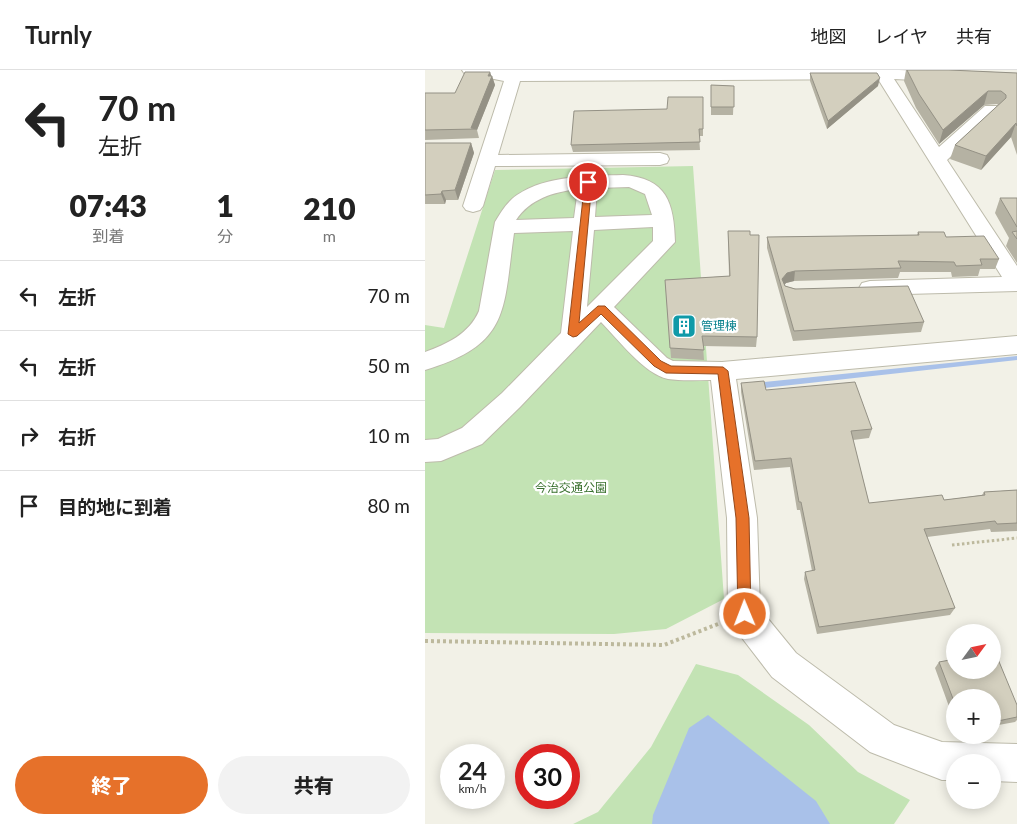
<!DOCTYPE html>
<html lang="ja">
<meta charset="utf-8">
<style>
:root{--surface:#fff;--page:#f2f2f2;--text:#222;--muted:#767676;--line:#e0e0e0;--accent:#e6712a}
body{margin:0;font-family:Lato,"Noto Sans JP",sans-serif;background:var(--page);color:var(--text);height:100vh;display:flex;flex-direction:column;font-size:19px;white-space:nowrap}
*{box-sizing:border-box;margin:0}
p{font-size:16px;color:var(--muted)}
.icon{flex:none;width:28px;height:28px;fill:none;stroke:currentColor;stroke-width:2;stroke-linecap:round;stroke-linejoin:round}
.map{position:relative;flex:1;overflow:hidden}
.sheet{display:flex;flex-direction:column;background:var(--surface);width:425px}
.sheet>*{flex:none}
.banner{background:#fff;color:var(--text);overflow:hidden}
.needle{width:32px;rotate:57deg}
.buttons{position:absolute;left:521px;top:554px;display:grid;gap:10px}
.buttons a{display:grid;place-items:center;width:55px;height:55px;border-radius:50%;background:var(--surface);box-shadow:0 2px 12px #0003;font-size:25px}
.speed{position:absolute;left:15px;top:674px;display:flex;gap:10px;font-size:25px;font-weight:700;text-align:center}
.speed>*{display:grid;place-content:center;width:65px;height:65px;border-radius:50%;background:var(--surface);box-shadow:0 2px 12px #0003;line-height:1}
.speed small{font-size:12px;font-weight:400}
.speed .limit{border:8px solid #d22;background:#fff;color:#111}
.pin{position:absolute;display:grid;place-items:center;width:42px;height:42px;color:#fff;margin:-21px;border:2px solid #fff;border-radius:50%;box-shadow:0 1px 5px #0007}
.me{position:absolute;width:55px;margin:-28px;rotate:359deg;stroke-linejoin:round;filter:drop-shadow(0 0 4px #0008)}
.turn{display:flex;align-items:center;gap:18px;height:105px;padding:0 15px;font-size:22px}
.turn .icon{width:65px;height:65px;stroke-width:2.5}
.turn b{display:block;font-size:35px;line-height:42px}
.eta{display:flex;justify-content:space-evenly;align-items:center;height:85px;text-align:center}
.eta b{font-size:30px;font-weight:800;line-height:35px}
.primary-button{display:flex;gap:10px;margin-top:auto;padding:10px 15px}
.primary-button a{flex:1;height:58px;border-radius:30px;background:var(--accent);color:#fff;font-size:20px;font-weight:800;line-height:58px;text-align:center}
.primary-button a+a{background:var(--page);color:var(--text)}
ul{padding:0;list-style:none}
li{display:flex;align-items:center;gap:15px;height:70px;padding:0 15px;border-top:1px solid var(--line)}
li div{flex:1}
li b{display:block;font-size:19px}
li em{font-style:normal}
header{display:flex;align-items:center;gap:30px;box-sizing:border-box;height:70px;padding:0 25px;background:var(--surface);border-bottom:1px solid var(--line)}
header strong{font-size:24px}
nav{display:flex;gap:28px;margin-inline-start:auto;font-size:18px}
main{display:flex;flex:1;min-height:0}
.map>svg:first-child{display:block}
</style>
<header>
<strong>Turnly</strong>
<nav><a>地図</a><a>レイヤ</a><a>共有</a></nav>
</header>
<main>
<section class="sheet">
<div class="banner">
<div class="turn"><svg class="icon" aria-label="left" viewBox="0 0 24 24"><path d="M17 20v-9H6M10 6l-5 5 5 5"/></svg><div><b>70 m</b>左折</div></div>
</div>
<div class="eta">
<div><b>07:43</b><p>到着</p></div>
<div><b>1</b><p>分</p></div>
<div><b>210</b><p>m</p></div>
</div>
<ul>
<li><svg class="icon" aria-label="left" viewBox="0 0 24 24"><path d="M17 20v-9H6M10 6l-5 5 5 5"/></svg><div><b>左折</b></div><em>70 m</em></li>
<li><svg class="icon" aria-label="left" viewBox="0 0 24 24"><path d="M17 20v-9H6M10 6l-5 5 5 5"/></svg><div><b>左折</b></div><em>50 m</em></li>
<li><svg class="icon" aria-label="right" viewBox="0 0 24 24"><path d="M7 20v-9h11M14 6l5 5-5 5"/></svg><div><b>右折</b></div><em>10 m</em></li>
<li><svg class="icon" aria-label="arrive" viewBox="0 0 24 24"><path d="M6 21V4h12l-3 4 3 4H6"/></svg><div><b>目的地に到着</b></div><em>80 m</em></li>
</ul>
<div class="primary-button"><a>終了</a><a>共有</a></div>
</section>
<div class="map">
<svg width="592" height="754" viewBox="0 0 592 754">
<rect width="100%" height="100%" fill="#f2f1e7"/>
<path fill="#c3e3b4" d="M268 96 299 529 241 559 189 564 0 563V255L19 258 70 100Z
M271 594 313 605 384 655 433 702 485 730 469 754H148L173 742 226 677Z"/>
<path fill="#a9c1e9" d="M283 645 391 731 405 754H227L228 745 264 658Z"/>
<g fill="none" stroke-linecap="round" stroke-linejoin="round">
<path fill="#a9c1e9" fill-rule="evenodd" d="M592 286V290L330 319 327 316 330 313Z"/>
<g stroke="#bdbbab" stroke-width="2">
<path id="minor" d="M37 0H474L592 5V15L469 9 514 77 560 36H572L575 40 522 90 592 196V221L445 225 437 223 434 218 437 213 445 211 577 207 453 9 95 11 73 85 235 83 242 85 244 89 242 93 235 95 70 96 58 136 55 140 48 142 41 140 38 136 79 11 39 3Z
M198 105C242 108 249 133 250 172L189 237 242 288 248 291 297 292 592 266V284L311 309 332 448 335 539 371 583 469 655 517 672 592 674V712L568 711V692H530V710H517L445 682 347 607 307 555 303 544 302 448 286 310C272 310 256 311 243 309 219 304 193 269 176 252L95 337 57 374 16 391 0 392V370L13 369 37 358 77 323 136 263 148 161 89 163C78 240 86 274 0 300V282C22 274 44 264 54 241L70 152C76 142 82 132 92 125 122 105 164 106 198 105ZM204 117 220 124 227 145 170 147 172 118ZM153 119 149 148 91 150C105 129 128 122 153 119ZM228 157V171L162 237 169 160Z"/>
</g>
<path stroke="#bdb99d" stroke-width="3" stroke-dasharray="2.5 2.5" stroke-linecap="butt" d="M527 475 592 468"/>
<path stroke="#bdb99d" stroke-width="4" stroke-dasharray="3 3" stroke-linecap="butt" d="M0 571 239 575 293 554"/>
<use href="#minor" fill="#fff" fill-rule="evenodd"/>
</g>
<path fill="#b5b2a3" d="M481 0H524L592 3V85L586 67 556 100 525 89 530 75 573 35 572 34 559 35 514 74 491 38 479 11Z
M65 2 66 6H67L70 15 52 60 54 68 0 70V23H30Z
M385 3 453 16 402 59 385 11Z
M286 15 309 16 308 45H286Z
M278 27V66H274L275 80 148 82 146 75 242 39Z
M0 73H46L49 83 33 130H21L20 134H0Z
M575 128H592V193L581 176 584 168 570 143Z
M303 161 332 267 331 277 278 276 279 290 246 288 240 210 304 206Z
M493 162 521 167 574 189 570 199H555L553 206 527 207 526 202H475L473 208 369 211 361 213 360 214V216L499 252 496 262 368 271 342 178V167L492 165Z
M316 313 341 320 447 359 444 368 428 370 444 433 519 430 557 425 559 422 592 420V461L566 462 565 459 502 467 530 538 525 545 392 564 379 509 380 502 387 501 375 440H372L365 397 329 400 316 322Z
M514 592 592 635V650L590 652 568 656V628H530V653L510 598Z"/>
<path fill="#949185" d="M65 2 67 8V6L70 15 52 60V59L46 58Z
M455 8 453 16 402 59 403 51Z
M563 21 559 35 514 74 518 60Z
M591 53 586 67 556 100 561 86Z
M46 73 49 83 33 130 30 120Z
M17 121 21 130 20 134 16 124Z
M370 201 369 211 361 213 357 218V209L362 203Z"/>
<path fill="#d3cfbe" stroke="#949185" d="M482 0H524L592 3V56L591 53 561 86 530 75 581 28V25L576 21H563L518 60 494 24Z
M40 2H65L63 6H67L46 58 52 59 0 60V23H30Z
M385 3H452L455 8 403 51Z
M286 15 309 16V37H286Z
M243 27H278V59H274L275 72 146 75 149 41 242 39Z
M0 73H46L30 120 17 121 16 124 0 125Z
M575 128H592V157Z
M303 161H325V165H334L332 267 277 266 279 280 245 278 240 210 305 206Z
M592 161V169L587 162Z
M493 162H519L521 167 559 166 574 189H555L557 195 531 196 529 192 473 191 476 198 370 201 362 203 357 209 360 216 370 219 483 216 499 252 369 261 342 167 494 165Z
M339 311 341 320 430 312 447 359 426 361 444 433 517 425 519 430 560 425 559 422 592 420V453L572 454 570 451 499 459 530 538 394 557 380 502 390 500 376 432H374L366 388 330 391 316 313Z
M570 582 592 635V647L568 652V628H530V634L514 592 530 589V600H568V583Z"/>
<path fill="#e6712a" stroke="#96491b" d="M160 110 167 112 154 253 173 236H180L236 291 246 296 298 297 303 301 324 448 326 544 324 549 320 550 315 549 313 544 311 448 293 304 241 303 229 296 176 244 152 266 148 267 143 264Z"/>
<defs>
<g id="building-square" transform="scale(1.25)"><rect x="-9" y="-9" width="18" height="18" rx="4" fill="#0f9aa8" stroke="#fff"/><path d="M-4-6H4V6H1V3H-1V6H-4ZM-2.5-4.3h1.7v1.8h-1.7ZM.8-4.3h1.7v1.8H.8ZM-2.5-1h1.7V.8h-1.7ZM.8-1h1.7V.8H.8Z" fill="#fff"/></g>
</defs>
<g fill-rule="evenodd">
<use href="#building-square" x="259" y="256"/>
</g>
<g text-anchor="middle" stroke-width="4.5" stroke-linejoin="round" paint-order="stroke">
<g font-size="12" fill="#0d838f" stroke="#fff" text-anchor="start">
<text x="276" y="260">管理棟</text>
</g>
<g font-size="12" fill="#3a712f" stroke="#fff">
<text x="146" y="422">今治交通公園</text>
</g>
</g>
</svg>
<div class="buttons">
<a><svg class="needle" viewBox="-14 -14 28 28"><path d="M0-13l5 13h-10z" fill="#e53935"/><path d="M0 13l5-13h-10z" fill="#767676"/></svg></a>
<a>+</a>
<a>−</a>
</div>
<div class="speed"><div>24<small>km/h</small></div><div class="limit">30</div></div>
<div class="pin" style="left:163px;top:112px;background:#d93025"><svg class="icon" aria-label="arrive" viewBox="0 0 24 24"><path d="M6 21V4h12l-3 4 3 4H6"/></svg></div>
<svg class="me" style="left:320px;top:544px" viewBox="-20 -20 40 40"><circle r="17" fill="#e6712a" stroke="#fff" stroke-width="3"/><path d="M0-11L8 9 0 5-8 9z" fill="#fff"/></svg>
</div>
</main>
